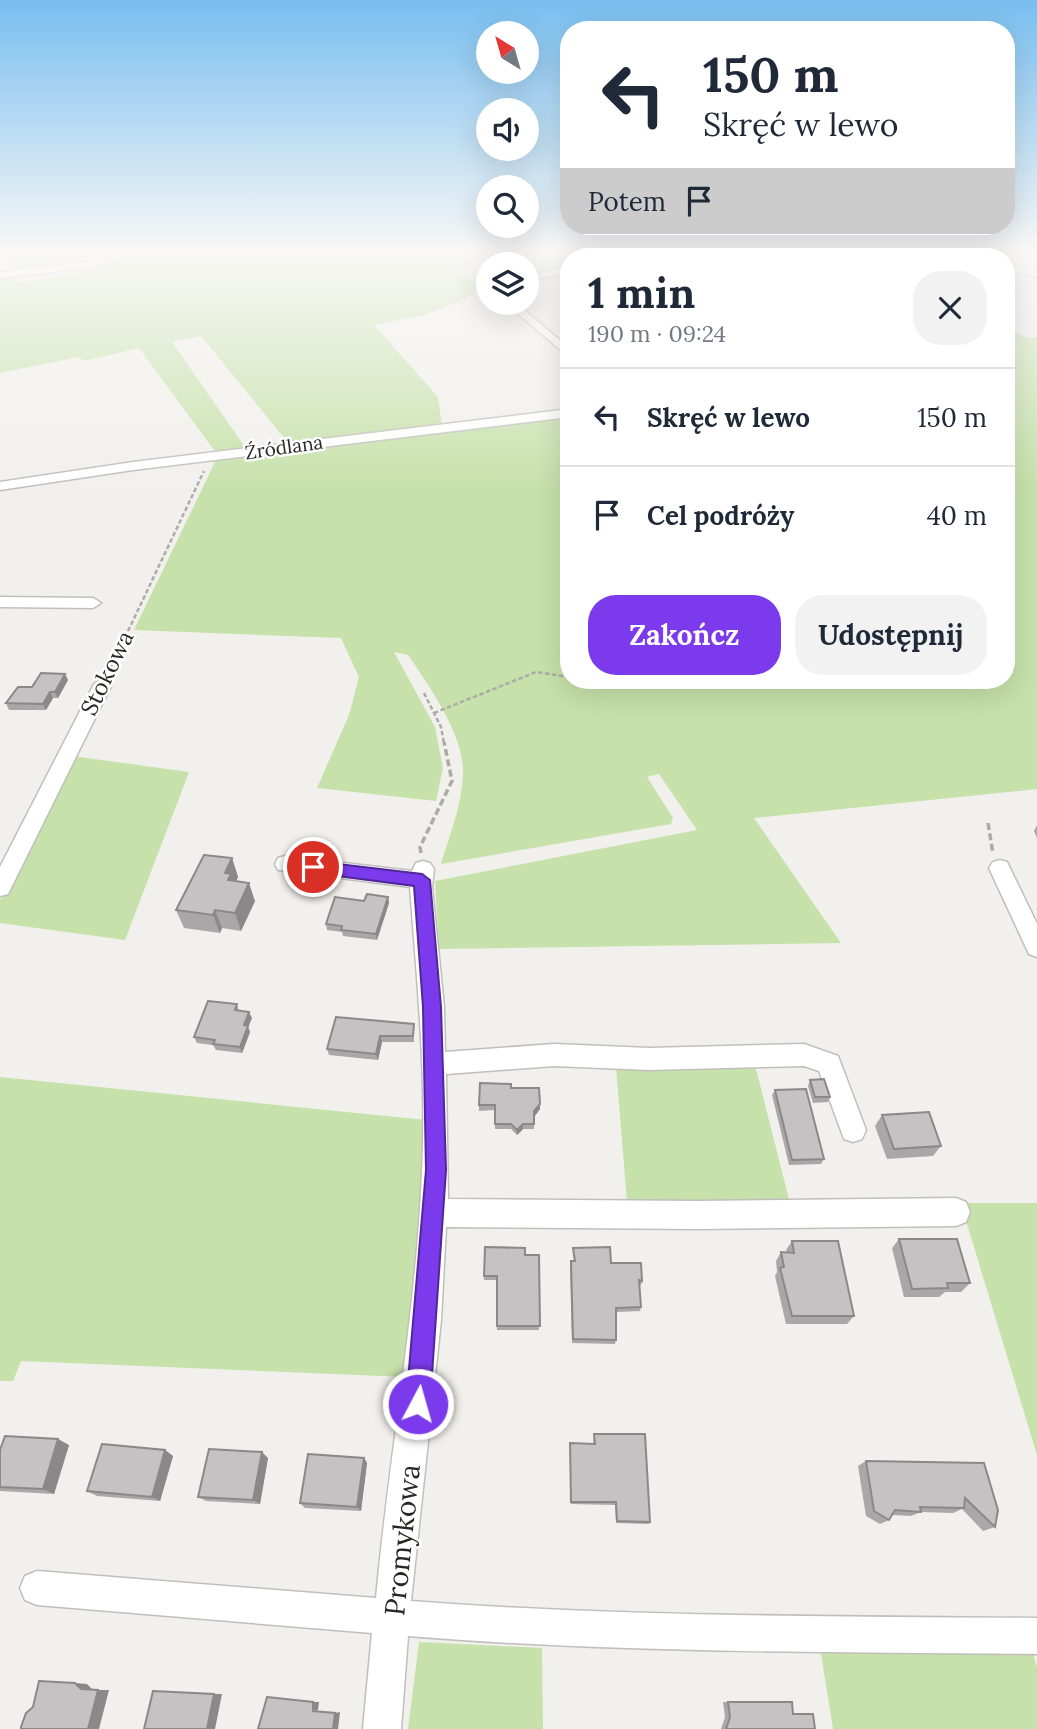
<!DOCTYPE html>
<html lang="pl">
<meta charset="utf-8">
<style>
:root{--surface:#fff;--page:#f2f2f3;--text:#1f2937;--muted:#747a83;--line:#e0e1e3;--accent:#7c3aed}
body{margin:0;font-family:Lora,serif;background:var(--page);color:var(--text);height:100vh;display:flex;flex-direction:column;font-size:26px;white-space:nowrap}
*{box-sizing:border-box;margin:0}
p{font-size:23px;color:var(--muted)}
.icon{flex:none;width:38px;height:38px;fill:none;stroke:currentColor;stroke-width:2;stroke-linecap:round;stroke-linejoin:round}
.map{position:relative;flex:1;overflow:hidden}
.panel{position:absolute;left:560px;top:248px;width:455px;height:441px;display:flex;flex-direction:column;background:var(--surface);border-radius:28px;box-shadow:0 7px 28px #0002}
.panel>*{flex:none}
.hud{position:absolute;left:560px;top:21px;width:455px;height:214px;border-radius:28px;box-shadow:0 7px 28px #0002;background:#fff;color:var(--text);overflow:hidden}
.needle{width:46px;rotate:323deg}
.buttons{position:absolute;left:476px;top:21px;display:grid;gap:14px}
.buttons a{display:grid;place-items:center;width:63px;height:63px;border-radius:50%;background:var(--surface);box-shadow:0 7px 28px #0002;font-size:35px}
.pin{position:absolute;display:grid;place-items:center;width:60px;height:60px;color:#fff;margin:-30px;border:4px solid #fff;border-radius:50%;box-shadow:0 2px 7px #0007}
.me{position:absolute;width:77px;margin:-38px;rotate:6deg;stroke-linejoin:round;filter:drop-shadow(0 0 5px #0008)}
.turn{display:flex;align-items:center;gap:24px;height:147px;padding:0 28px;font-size:32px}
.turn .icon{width:91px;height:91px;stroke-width:2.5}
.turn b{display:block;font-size:49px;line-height:60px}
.then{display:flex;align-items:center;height:66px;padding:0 28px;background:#0003;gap:14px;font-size:26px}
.round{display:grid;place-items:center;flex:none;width:74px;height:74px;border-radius:28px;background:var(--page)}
.headline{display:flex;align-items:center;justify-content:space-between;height:119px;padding:0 28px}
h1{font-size:42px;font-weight:700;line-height:52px}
.cta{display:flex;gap:14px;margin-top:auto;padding:14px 28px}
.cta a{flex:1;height:80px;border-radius:28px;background:var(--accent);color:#fff;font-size:28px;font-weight:700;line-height:80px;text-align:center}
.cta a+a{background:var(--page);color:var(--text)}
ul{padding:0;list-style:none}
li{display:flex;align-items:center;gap:21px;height:98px;padding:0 28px;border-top:2px solid var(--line)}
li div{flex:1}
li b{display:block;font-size:26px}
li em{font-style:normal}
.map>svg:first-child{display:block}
</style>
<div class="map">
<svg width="1037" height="1729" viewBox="0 0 1037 1729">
<rect width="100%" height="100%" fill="#f1f0ec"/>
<path fill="#c6e1aa" d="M5 251H47L52 259 50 265 18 269Z
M144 251H485L484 255 457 272 474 282 488 279V285L461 301 425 315 374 325 438 397 442 426 290 445 201 336 172 342 247 450 217 454 139 348 84 361 79 357 0 373V276L19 274 15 284 83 272 84 266 108 263Z
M512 251H578L585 257H569V269L527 277V270L537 267Z
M1006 327 1027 338 1037 337V789L754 818 841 943 439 949 435 881 697 830 659 774 647 777 673 818 671 824 441 864C450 834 463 803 463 770 463 734 428 684 408 655L394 652 435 727 443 768 436 801 317 788 349 715 359 677 341 638 134 630 217 458 569 416V681H1006Z
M72 756 189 772 125 940 0 923V900Z
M616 1067 756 1069 790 1203 627 1202Z
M0 1077 426 1120 406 1377 21 1361 13 1381H0Z
M960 1203H1037V1455L967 1224Z
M419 1642 542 1648 543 1729H408Z
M820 1647 1032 1650 1037 1667V1729H833Z"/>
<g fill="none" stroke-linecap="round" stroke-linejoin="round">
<g stroke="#c1bfbc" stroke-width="3">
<path id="minor" d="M130 251H144L94 267 0 278V272L93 261Z
M579 251H590L597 257H586Z
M970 251H982L993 257H981Z
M1006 263 1037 271V277L1006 269Z
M569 267V273L527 281V275Z
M505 303H516L569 348V357Z
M569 409V417L133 470 0 490V482L133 462Z
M0 597 93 598 101 603 93 608 0 607Z
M103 678 112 684 11 888 8 894 0 896V867L94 684Z
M285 856 412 871 416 863 423 861 430 863 434 869 432 887 444 1007 445 1052 554 1044 649 1048 804 1044 838 1056 866 1130 862 1139 853 1142 844 1139 819 1071 804 1066 649 1070 554 1066 446 1074 448 1199 697 1201 956 1198 966 1202 970 1212 966 1222 956 1226 697 1229 446 1227 441 1320 411 1601C619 1617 828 1616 1037 1618V1654C827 1652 617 1653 408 1636L401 1729H363L372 1633 37 1605 25 1600 20 1588 25 1576 37 1571 376 1598C389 1456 416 1314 422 1172 427 1077 417 982 410 887L278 870 275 864 278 858Z
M1000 860 1007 862 1037 924V957L1029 954 989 868 993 862Z"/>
</g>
<path stroke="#acaba8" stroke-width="2.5" stroke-dasharray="4.5 2.5" stroke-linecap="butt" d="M110 669 204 471
M593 681 601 682
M424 693 441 727 444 743
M434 713 536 672 569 677"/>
<path stroke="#acaba8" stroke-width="3.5" stroke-dasharray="7 3.5" stroke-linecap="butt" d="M988 823 993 854
M421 853 420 847 452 781 444 742"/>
<use href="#minor" fill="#fff" fill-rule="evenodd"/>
</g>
<path fill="#aaa7a9" d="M65 674 68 680 58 698H53L46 710H9L6 703 32 687Z
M1037 825V838L1034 831Z
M232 858 238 877 236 881 255 901 241 931 222 928 220 933 184 928 176 910Z
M388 897 389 903 377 940 343 936 342 932 327 930 326 924 364 901Z
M237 1004 239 1011 252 1018 248 1027 250 1032 242 1053 216 1050 213 1045 197 1043 194 1037Z
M414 1024V1042H382L378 1060 329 1055 327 1049Z
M810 1080 830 1097 828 1102 813 1103 808 1086Z
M511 1088 540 1109 534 1117V1129H523L517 1135 511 1129H495V1110L479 1111V1105Z
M775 1090 824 1159 821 1164 789 1165 772 1095Z
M882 1115 941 1146 933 1156 887 1159 875 1126Z
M899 1239 970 1283 961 1292H945L939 1297H904L892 1248Z
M792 1241 854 1316 847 1324H786L775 1276 777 1272 776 1261 781 1252 787 1253 786 1250Z
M573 1248 611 1263 642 1281 641 1285H639L641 1307 640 1311 616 1312V1340L615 1344 572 1343 570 1266 571 1261H574Z
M525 1255H539V1330H497V1280H484V1276Z
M594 1434 650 1522 649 1524 616 1523 615 1505 571 1504 570 1443 593 1444Z
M69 1445 54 1494 0 1491V1450Z
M165 1450 173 1456 160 1501 97 1496 87 1491Z
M268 1458 260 1504 206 1501 198 1497Z
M364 1458 367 1463 361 1511 305 1508 300 1503Z
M866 1461 984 1463 995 1527 983 1531 962 1509 953 1513 921 1512 911 1516 892 1515 889 1520 880 1524 866 1516 858 1466Z
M723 1702H792L793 1714 815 1729H721L725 1717Z"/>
<path fill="#8b8889" d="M65 674 68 680 58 698 55 692Z
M50 692 53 698 46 710 43 704Z
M232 858 238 877 235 884V898L225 873Z
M249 883 255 901 241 931 235 913Z
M388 897 389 903 377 940 376 934Z
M215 910 222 928 220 933 213 915Z
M249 1012 252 1018 248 1027 250 1032 242 1053 240 1047 244 1025Z
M380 1036 382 1042 378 1060 376 1054Z
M540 1104V1109L534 1117V1111Z
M523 1124V1129L517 1135V1130Z
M58 1439 69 1445 54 1494 43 1489Z
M165 1450 173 1456 160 1501 152 1497Z
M262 1452 268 1458 260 1504 253 1500Z
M364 1458 367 1463 361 1511 357 1507Z
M75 1683 87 1684 92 1689H81Z
M98 1690H109L99 1729H88Z
M214 1694H222L215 1729H207Z
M313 1702H319L318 1710 313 1711Z
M340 1712 338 1729H333L335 1713Z"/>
<path fill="#c6c2c4" stroke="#8b8889" stroke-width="2" d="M41 673 65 674 55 692H50L43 704 6 703 18 687H32Z
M204 855 232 858 225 873 231 874 228 880 249 883 235 913 215 910 213 915 176 910Z
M367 894 388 897 376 934 341 930 342 926 326 924 335 897 364 901Z
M208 1001 237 1004 235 1010 249 1012 244 1025 248 1026 240 1047 213 1044 215 1040 194 1037Z
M336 1017 414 1024 413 1036H380L376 1054 327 1049Z
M824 1079 830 1097H815L810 1080Z
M480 1083 511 1084V1088H539L540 1104 534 1111V1124H523L517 1130 511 1124H495V1105H479Z
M806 1089 824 1159 792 1160 775 1090Z
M929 1112 941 1146 894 1149 882 1115Z
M899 1239H957L970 1283H947L948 1288 912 1289Z
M792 1241H838L854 1316H792L780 1268 784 1267 781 1252 794 1253Z
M485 1247 525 1248V1255H539L540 1326H497V1276H484Z
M610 1247 611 1263H641L642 1281 639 1280 641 1307 616 1308V1340L573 1339 571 1261H575L573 1248Z
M594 1434H645L650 1522 617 1521 616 1502H571L570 1443 595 1444Z
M5 1436 58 1439 43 1489 0 1487V1450Z
M102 1444 165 1450 152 1497 87 1491Z
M209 1449 262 1452 253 1500 198 1497Z
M308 1454 364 1458 357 1507 300 1503Z
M866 1461 984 1463 998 1510 995 1527 965 1498 964 1508 920 1507 921 1512 895 1510 889 1520 874 1511Z
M39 1681 75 1683 81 1689 98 1690 88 1729H21V1727L26 1713 33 1707Z
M153 1691 214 1694 207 1729H144Z
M267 1697 313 1702V1711L335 1713 333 1729H258Z
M728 1702H792L793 1714H813L815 1729H726L730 1717Z"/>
<linearGradient id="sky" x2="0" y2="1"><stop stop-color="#78bef0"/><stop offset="0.51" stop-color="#f9f8f6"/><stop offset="1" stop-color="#f9f8f6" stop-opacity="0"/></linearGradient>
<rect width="1037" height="493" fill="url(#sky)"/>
<path fill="#7c3aed" stroke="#51269a" stroke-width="2" d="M313 861 422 874 430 880 441 1007 446 1170 430 1404 426 1412 418 1415 409 1412 406 1404 426 1170 423 1007 414 886 307 872 305 867 307 863Z"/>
<g text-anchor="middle" stroke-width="5" stroke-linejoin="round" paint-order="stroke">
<g font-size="19" fill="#282726" stroke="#fff">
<text transform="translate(284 447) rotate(-8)" y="7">Źródlana</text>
</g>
<g font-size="23" fill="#282726" stroke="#fff">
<text transform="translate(107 673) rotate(-64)" y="8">Stokowa</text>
</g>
<g font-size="28" fill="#282726" stroke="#fff">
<text transform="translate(402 1540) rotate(-84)" y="10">Promykowa</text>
</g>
</g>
</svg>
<div class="buttons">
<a><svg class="needle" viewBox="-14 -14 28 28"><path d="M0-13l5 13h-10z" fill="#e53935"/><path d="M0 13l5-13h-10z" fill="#747a83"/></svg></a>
<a><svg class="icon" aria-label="sound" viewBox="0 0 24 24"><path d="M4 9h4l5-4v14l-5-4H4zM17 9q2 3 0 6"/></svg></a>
<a><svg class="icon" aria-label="search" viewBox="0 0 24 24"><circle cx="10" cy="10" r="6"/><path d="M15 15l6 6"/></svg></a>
<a><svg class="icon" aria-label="layers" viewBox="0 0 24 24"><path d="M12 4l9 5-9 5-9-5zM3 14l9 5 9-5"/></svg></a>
</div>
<div class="pin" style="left:313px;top:867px;background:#d93025"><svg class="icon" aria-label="arrive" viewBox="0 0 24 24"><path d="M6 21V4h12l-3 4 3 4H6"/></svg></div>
<svg class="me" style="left:418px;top:1404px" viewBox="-20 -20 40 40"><circle r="17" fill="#7c3aed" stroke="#fff" stroke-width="3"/><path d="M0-11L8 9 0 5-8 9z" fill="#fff"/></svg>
<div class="hud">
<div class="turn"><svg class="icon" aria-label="left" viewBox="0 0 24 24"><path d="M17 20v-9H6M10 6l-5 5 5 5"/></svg><div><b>150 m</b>Skręć w lewo</div></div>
<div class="then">Potem<svg class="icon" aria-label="arrive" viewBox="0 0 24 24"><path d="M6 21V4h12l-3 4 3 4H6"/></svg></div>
</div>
<section class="panel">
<div class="headline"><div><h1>1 min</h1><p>190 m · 09:24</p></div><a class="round"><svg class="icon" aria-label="close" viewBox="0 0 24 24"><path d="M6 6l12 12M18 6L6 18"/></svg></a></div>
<ul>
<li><svg class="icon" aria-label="left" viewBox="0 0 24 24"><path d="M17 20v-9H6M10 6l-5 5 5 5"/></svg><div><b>Skręć w lewo</b></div><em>150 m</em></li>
<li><svg class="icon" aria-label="arrive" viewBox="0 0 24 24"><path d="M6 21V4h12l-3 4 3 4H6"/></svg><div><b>Cel podróży</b></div><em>40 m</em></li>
</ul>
<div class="cta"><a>Zakończ</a><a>Udostępnij</a></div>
</section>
</div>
